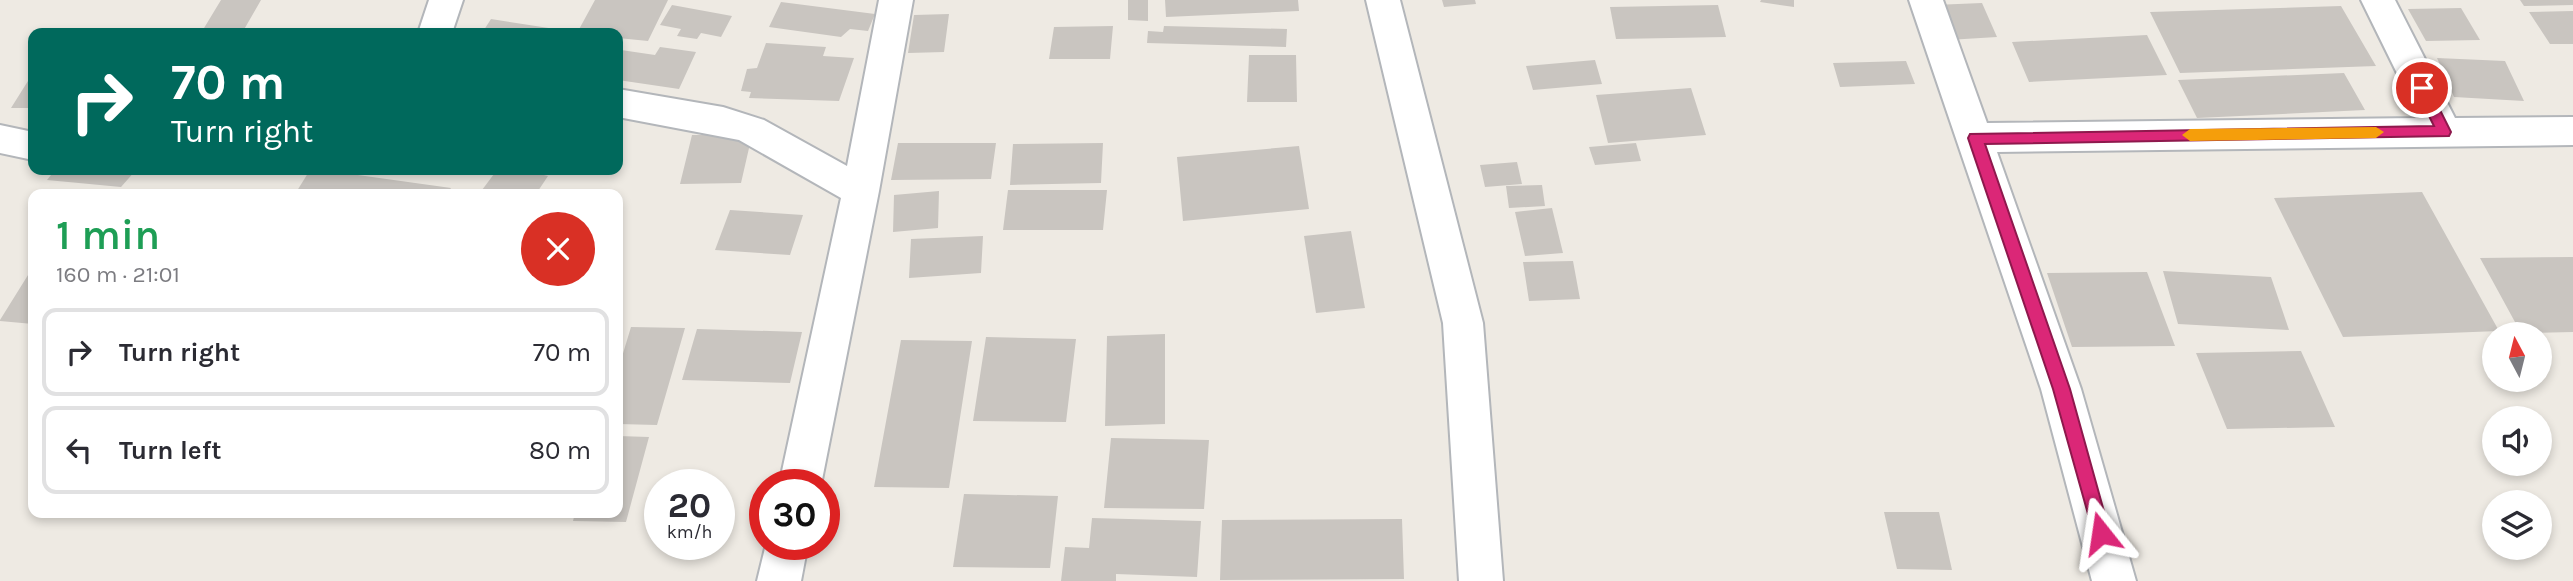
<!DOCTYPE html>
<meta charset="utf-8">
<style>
:root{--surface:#fff;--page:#f7f7f7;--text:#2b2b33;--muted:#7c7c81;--line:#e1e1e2}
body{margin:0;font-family:Karla,sans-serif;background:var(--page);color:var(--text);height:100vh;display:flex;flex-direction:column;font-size:26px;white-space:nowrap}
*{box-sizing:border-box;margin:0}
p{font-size:23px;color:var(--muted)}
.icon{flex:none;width:38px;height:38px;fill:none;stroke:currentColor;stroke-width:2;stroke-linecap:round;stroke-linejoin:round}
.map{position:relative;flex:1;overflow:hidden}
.details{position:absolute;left:28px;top:189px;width:595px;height:329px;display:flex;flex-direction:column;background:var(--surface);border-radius:14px;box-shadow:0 4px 10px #0003}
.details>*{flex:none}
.hud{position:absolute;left:28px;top:28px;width:595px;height:147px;border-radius:14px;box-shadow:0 4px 10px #0003;background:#00695c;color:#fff;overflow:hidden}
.needle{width:46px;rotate:353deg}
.fabs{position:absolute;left:2482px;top:322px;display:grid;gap:14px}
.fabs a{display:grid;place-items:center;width:70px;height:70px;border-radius:50%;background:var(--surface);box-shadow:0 4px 10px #0003;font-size:35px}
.speed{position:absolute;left:644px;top:469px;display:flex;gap:14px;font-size:35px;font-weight:700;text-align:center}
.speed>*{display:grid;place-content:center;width:91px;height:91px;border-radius:50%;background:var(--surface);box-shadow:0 4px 10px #0003;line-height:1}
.speed small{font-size:18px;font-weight:400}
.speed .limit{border:10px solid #d22;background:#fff;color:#111}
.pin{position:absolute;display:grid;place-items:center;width:60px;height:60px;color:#fff;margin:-30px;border:4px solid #fff;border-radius:50%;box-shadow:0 2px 7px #0007}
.me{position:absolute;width:77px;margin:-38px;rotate:345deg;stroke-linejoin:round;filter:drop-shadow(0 0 5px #0008)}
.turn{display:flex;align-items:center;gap:24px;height:147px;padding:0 28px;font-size:32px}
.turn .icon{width:91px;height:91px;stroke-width:2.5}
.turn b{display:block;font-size:49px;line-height:60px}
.round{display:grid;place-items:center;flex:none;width:74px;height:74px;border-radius:37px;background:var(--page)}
.headline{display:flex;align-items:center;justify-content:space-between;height:119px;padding:0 28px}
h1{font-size:42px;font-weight:600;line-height:52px;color:#1e9e55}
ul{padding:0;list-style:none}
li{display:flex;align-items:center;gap:21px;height:88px;margin:0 14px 10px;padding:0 14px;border:4px solid var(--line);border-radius:14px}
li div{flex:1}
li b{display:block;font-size:26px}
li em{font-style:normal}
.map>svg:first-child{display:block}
</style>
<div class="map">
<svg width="2573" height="581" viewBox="0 0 2573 581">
<rect width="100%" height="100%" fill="#eeeae3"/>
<path fill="#c9c5c0" d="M221 0H261L242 33H201Z
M595 0H668L648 41 618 38V33H577Z
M1128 0H1148V21L1128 20Z
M1165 0H1298L1299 11 1166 17Z
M1442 0H1475L1476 4 1444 7Z
M1761 0H1794V7L1760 2Z
M2520 0H2573V5L2524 6Z
M781 2 875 14 868 31 850 29 841 37 769 27Z
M1982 3 1997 37 1948 40 1934 5Z
M672 5 732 16 721 37 701 33 697 39 677 36 681 29 660 25Z
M1718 5 1726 37 1616 39 1610 7Z
M2341 6 2376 66 2180 73 2150 12Z
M2461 8 2480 40 2426 41 2408 9Z
M2573 11V44H2550L2529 12Z
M949 14 944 52 908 53 914 15Z
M491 19 555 29 553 33H482Z
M1113 26 1110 59H1049L1054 27Z
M1164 26 1287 29 1286 47 1147 43 1148 31 1163 32Z
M352 28H413L410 33H350Z
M2147 35 2167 75 2029 82 2012 42Z
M766 43 826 47 823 56 854 58 839 101 749 98 751 92 741 91 747 69 757 68Z
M660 47 696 52 679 89 618 80V56L621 50 655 55Z
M1249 55H1296L1297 102H1247Z
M2437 58 2505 61 2524 101 2454 97Z
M1595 60 1602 84 1533 90 1526 66Z
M1906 61 1915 84 1840 87 1833 63Z
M33 73V108H11Z
M2344 73 2365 110 2197 118 2178 80Z
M1691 88 1706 135 1608 143 1596 95Z
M692 135H752L741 183 680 184Z
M898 143H996L991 179 891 180Z
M1103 143 1101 183 1010 185 1013 144Z
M1636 143 1641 161 1595 165 1589 147Z
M1299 146 1309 209 1183 221 1177 157Z
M1517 162 1522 184 1485 187 1480 165Z
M55 170H136L121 187 47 180Z
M310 170H322L451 188 447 194H295Z
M497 170H524L548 176 536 194H479Z
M1542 185 1545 206 1509 208 1506 186Z
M1008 190H1107L1103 230H1003Z
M939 191 938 228 893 232 894 195Z
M2422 192 2499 331 2343 337 2274 198Z
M1552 208 1563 253 1525 256 1515 212Z
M730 210 803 215 790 255 715 250Z
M1351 231 1365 308 1316 313 1304 236Z
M983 236 981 273 909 278 911 239Z
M2573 257V332L2521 333 2480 258Z
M1573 261 1580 299 1529 301 1523 262Z
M33 267V324L0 321V320Z
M2163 271 2271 277 2289 330 2178 324Z
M2147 272 2175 346 2072 347 2047 273Z
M631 327 685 328 657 425 618 424V370Z
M697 329 802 332 790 383 682 380Z
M1165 334V424L1105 426 1107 336Z
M986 337 1076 339 1066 422 973 421Z
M901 340 972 341 949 488 874 487Z
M2301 351 2335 427 2227 429 2196 353Z
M618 436 649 437 626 522 573 521 575 513H618Z
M1111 438 1209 440 1204 509 1104 508Z
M964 494 1058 496 1050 568 953 567Z
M1884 512H1939L1952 570 1897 569Z
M506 513H565L564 516H505Z
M1092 518 1201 521 1197 577 1116 574V581H1061L1065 547 1089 548Z
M1402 519 1404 579 1220 580 1222 520Z"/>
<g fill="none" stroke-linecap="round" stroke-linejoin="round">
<g stroke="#b3b6ba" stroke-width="4">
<path id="minor" d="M429 0H463L452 33H418Z
M879 0H913L879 191 821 485H779L841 198 739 140 618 117V89L723 107 764 120 847 166Z
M1909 0H1943L1987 123 2419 118 2361 0H2395L2455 118 2573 117V145L1997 152 2081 389 2136 581H2092L2041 389Z
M0 125 33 132V160L0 153Z
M766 544H808L801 581H757Z"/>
</g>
<g stroke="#b3b6ba" stroke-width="4">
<path id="tertiary" d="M1366 0H1400L1483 323 1503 581H1459L1443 323Z"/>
</g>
<use href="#minor" fill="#fff" fill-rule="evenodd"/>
<use href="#tertiary" fill="#fff" fill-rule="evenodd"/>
</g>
<path fill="#db2777" stroke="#8e194d" stroke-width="2" d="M2422 82 2427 84 2451 132 2449 136 1985 144 2070 389 2110 533 2107 539 2101 541 2095 539 2053 389 1968 138 1970 134 2434 126 2415 88Z"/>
<path fill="#f59e0b" d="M2376 127 2384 132 2376 138 2190 141 2182 135 2190 129Z"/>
</svg>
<div class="fabs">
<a><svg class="needle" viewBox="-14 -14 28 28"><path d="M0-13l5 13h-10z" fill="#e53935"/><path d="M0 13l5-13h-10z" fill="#7c7c81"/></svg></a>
<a><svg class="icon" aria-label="sound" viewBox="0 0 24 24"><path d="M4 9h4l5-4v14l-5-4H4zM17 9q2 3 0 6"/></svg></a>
<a><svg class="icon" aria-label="layers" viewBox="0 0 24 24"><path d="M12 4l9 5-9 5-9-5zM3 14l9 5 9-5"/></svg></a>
</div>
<div class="speed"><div>20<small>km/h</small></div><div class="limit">30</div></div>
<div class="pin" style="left:2422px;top:88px;background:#d93025"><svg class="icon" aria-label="arrive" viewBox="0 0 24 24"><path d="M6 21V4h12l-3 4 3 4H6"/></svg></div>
<svg class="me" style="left:2101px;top:533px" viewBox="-20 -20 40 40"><path d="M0-17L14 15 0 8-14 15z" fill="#db2777" stroke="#fff" stroke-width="4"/></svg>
<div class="hud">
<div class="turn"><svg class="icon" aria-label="right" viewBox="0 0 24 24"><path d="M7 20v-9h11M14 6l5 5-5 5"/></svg><div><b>70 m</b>Turn right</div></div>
</div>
<section class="details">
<div class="headline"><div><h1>1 min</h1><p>160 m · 21:01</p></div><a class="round" style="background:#d93025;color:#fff"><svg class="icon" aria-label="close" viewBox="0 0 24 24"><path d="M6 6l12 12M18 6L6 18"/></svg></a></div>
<ul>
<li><svg class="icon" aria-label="right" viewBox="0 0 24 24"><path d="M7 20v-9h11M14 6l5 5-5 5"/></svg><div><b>Turn right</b></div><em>70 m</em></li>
<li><svg class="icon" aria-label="left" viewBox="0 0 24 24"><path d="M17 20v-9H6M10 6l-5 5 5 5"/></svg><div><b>Turn left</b></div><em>80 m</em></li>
</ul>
</section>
</div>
